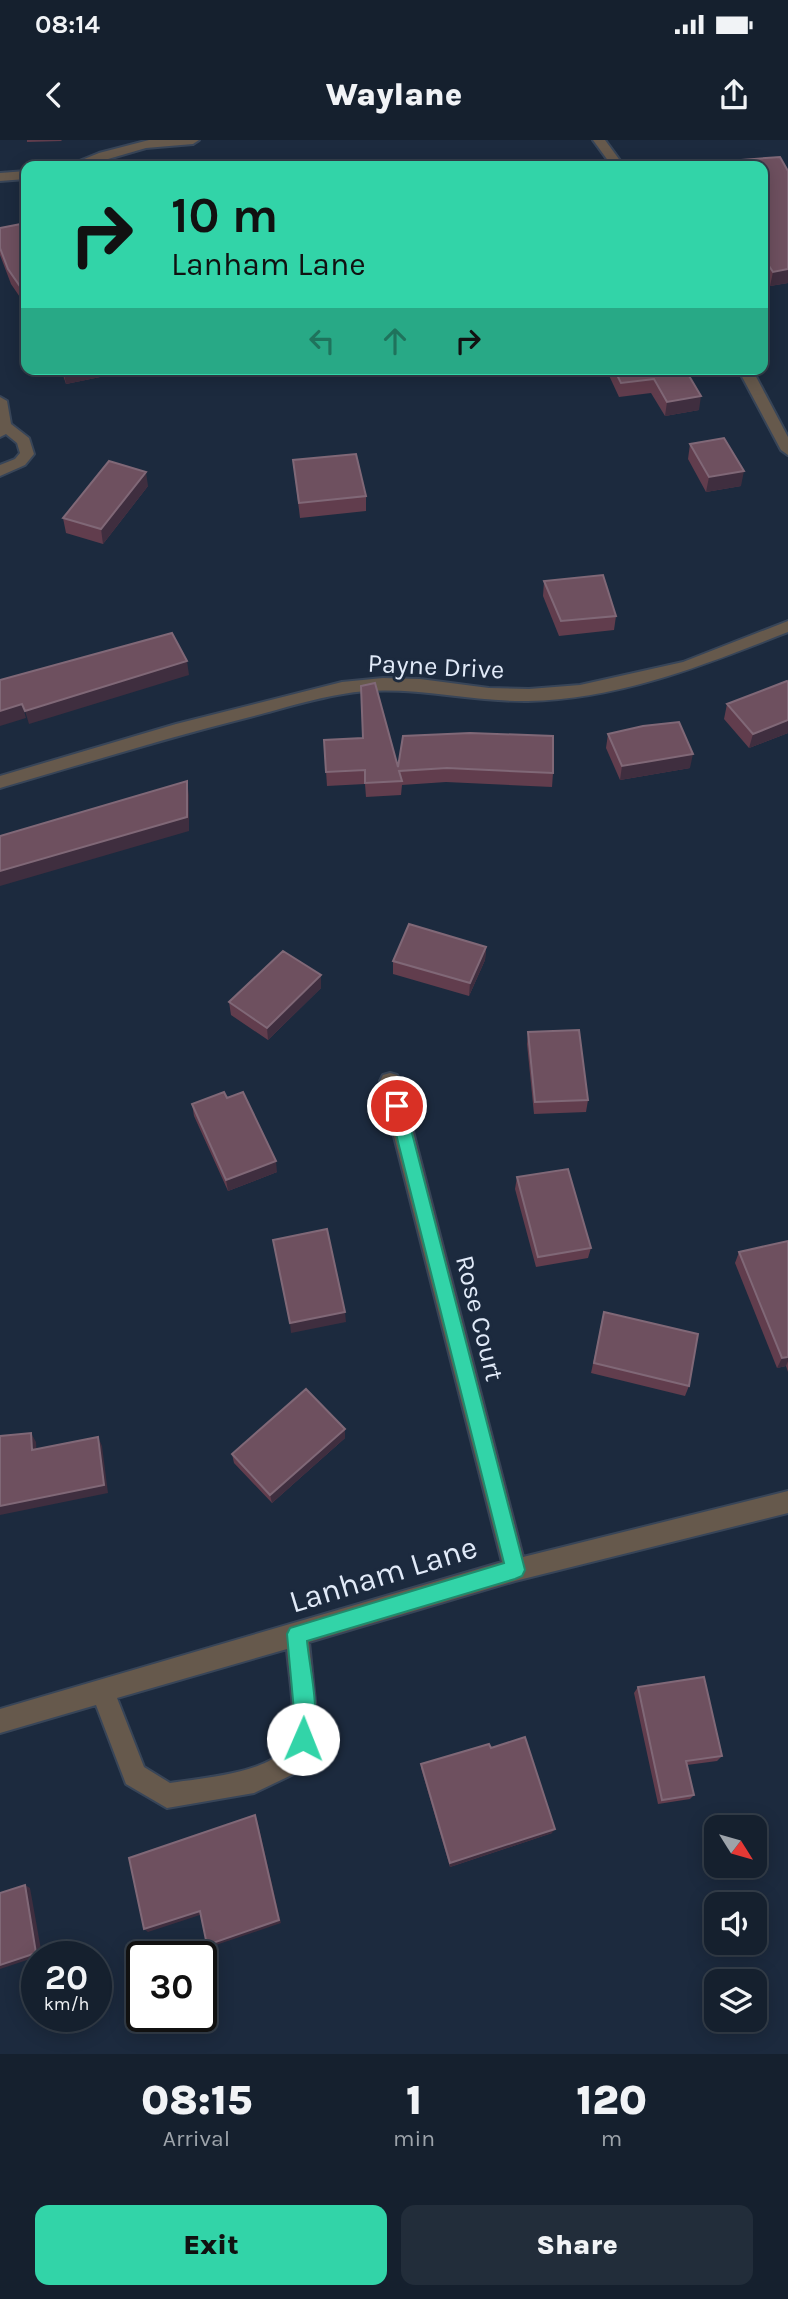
<!DOCTYPE html>
<style>
:root{--surface:#15202e;--page:#222d3a;--text:#f1f3f6;--muted:#9da3aa;--line:#343e4a;--accent:#32d4a8}
body{margin:0;font-family:Karla,sans-serif;background:var(--page);color:var(--text);height:100vh;display:flex;flex-direction:column;font-size:26px;white-space:nowrap}
*{box-sizing:border-box;margin:0}
p{font-size:23px;color:var(--muted)}
.icon{flex:none;width:38px;height:38px;fill:none;stroke:currentColor;stroke-width:2;stroke-linecap:round;stroke-linejoin:round}
.map{position:relative;height:1914px;overflow:hidden}
.drawer{display:flex;flex-direction:column;background:var(--surface);flex:1}
.drawer>*{flex:none}
.top-card{position:absolute;left:21px;top:21px;width:747px;height:214px;border-radius:14px;box-shadow:0 4px 18px #0003,0 0 0 2px var(--line);background:#32d4a8;color:#111;overflow:hidden}
.needle{width:46px;rotate:127deg}
.buttons{position:absolute;left:704px;top:1675px;display:grid;gap:14px}
.buttons a{display:grid;place-items:center;width:63px;height:63px;border-radius:14px;background:var(--surface);box-shadow:0 4px 18px #0003,0 0 0 2px var(--line);font-size:35px}
.speed{position:absolute;left:21px;top:1801px;display:flex;gap:14px;font-size:35px;font-weight:700;text-align:center}
.speed>*{display:grid;place-content:center;width:91px;height:91px;border-radius:50%;background:var(--surface);box-shadow:0 4px 18px #0003,0 0 0 2px var(--line);line-height:1}
.speed small{font-size:18px;font-weight:400}
.speed .limit{border:4px solid #111;border-radius:10px;background:#fff;color:#111}
.pin{position:absolute;display:grid;place-items:center;width:60px;height:60px;color:#fff;margin:-30px;border:4px solid #fff;border-radius:50%;box-shadow:0 2px 7px #0007}
.me{position:absolute;width:77px;margin:-38px;rotate:1deg;stroke-linejoin:round;filter:drop-shadow(0 0 5px #0008)}
.turn{display:flex;align-items:center;gap:24px;height:147px;padding:0 35px;font-size:32px}
.turn .icon{width:91px;height:91px;stroke-width:2.5}
.turn b{display:block;font-size:49px;line-height:60px}
.lanes{display:flex;align-items:center;height:66px;padding:0 35px;background:#0003;justify-content:center;gap:35px;direction:ltr}
.lanes .off{opacity:.35}
.eta{display:flex;justify-content:space-evenly;align-items:center;height:119px;text-align:center}
.eta b{font-size:42px;font-weight:800;line-height:49px}
.button{display:flex;gap:14px;margin-top:auto;padding:14px 35px}
.button a{flex:1;height:80px;border-radius:14px;background:var(--accent);color:#111;font-size:28px;font-weight:800;line-height:80px;text-align:center}
.button a+a{background:var(--page);color:var(--text)}
.status{display:flex;justify-content:space-between;align-items:center;height:49px;padding:0 35px;background:var(--surface);direction:ltr}
.status svg{height:19px;fill:currentColor}
header{display:flex;justify-content:space-between;align-items:center;height:91px;padding:0 35px;background:var(--surface);font-size:32px;font-weight:800}
.map>svg:first-child{display:block}
</style>
<div class="status"><b>08:14</b><svg viewBox="0 0 49 12"><path d="M0 12V9h3v3zM5 12V6h3v6zM10 12V3h3v9zM15 12V0h3v12zM26 1h20v11H26zM47 4h2v5h-2z"/></svg></div>
<header><svg class="icon" aria-label="back" viewBox="0 0 24 24"><path d="M15 5l-7 7 7 7"/></svg>Waylane<svg class="icon" aria-label="share" viewBox="0 0 24 24"><path d="M12 15V3M7 8l5-5 5 5M5 13v7h14v-7"/></svg></header>
<div class="map">
<svg width="788" height="1914" viewBox="0 0 788 1914">
<rect width="100%" height="100%" fill="#1c2a3e"/>
<g fill="none" stroke-linecap="round" stroke-linejoin="round">
<g stroke="#384558" stroke-width="4">
<path id="minor" d="M149 0H199L193 4 146 8 84 26H67L99 13Z
M593 0H605L624 26H612Z
M26 31V39L0 41V33Z
M738 229H752L788 297V315L781 310Z
M0 257 7 261 11 284 29 298 34 314 25 325 0 336V325L15 319 20 313 17 303 6 294 0 297Z
M788 481V492C704 525 620 559 528 561 465 562 405 543 343 554 312 559 281 569 250 577 166 598 83 624 0 648V636L176 584 342 542 383 538 420 539 489 548 529 549 580 545 683 522Z
M390 933 397 935 400 941 523 1417 788 1351V1373L515 1441 309 1502 316 1571 315 1599 302 1630 254 1653 167 1668 126 1644 96 1565 0 1593V1569L502 1422 380 941 383 935ZM287 1509C289 1537 296 1568 291 1596 285 1633 200 1638 170 1643L144 1627 117 1558Z"/>
</g>
<use href="#minor" fill="#66594c" fill-rule="evenodd"/>
</g>
<path fill="#613d4d" d="M27 0H61L62 1 27 2Z
M780 17 788 31V143L770 146 763 136V26H699L700 23Z
M26 83V166L11 144 0 115V88Z
M61 229H103L105 236 66 244Z
M606 229H685L699 270 665 276 651 253 619 257Z
M690 304 741 346 706 352 688 319Z
M293 320 366 356V371L300 378Z
M148 346 103 404 66 393 63 378Z
M544 441 616 476 614 490 559 496 543 456Z
M788 542V593L749 608 724 579 727 564Z
M608 594 690 628 620 640 606 608Z
M403 596 553 633 552 647 446 642 402 645 401 655 366 657 365 644 327 646 324 600 398 627Z
M486 807 485 820 469 856 393 834V821Z
M321 835V848L268 900 231 875 229 862Z
M528 892 588 960 586 972 534 974 527 904Z
M227 958 277 1032 228 1051 194 976 192 964Z
M517 1037 591 1108 588 1118 536 1127 515 1049Z
M788 1101V1232L786 1226 777 1228 735 1123 739 1112Z
M604 1172 689 1246 685 1256 591 1233Z
M345 1289V1298L272 1363 234 1323 232 1314Z
M638 1547 722 1616 717 1621 687 1625 694 1655 690 1659 658 1664 634 1553Z
M421 1624 552 1693 450 1727 421 1628Z"/>
<path fill="#3f2e3f" d="M788 129V143L770 146 773 132Z
M63 229H103L105 236 66 244Z
M701 256 699 270 665 276 667 262Z
M744 331 741 346 706 352 709 337Z
M146 332 148 346 103 404 101 389Z
M187 521 189 535 29 584 25 571Z
M22 564 26 578 0 586V571Z
M788 580V593L749 608 753 594Z
M693 614 690 628 620 640 622 626Z
M187 641 189 655V691L0 746V731Z
M486 807 485 820 469 856 470 843Z
M321 835V848L268 900 267 888Z
M276 1021 277 1032 228 1051 226 1040Z
M345 1172 346 1182 291 1193 290 1183Z
M788 1217V1221L786 1226 777 1228 782 1218Z
M345 1289V1298L272 1363 270 1355Z
M31 1293 36 1302 37 1319 32 1310Z
M98 1297 102 1306 108 1353 0 1375V1366Z
M255 1675 257 1679 281 1783 210 1807 207 1805Z
M555 1689 552 1693 450 1727V1723Z
M25 1745 30 1748 42 1815 0 1829V1825Z
M200 1771 203 1774 148 1792 144 1789Z"/>
<path fill="#6e505f" stroke="#806877" stroke-width="2" d="M780 17 788 31V129L773 132 763 117V26H702L700 23Z
M26 83V155L8 129 0 108V88Z
M614 229H685L701 256 667 262 654 239 621 243Z
M724 298 744 331 709 337 690 304Z
M356 314 366 356 299 363 293 320Z
M109 321 146 332 101 389 63 378Z
M603 435 616 476 561 481 544 441Z
M172 493 187 521 25 571 22 564 0 571V540Z
M787 541 788 542V580L753 594 727 564Z
M375 543 398 627 403 596 470 593 553 596V633L447 628 399 631 402 641 365 643V630L326 632 324 600 363 598 361 546Z
M679 582 693 614 622 626 608 594 643 586Z
M187 641V677L0 731V696Z
M409 784 486 807 470 843 393 821Z
M283 811 321 835 267 888 229 862Z
M579 890 588 960 535 962 528 892Z
M224 952 227 958 243 952 276 1021 226 1040 192 964Z
M568 1029 591 1108 538 1117 517 1037Z
M327 1089 345 1172 290 1183 273 1100Z
M788 1101V1217L782 1218 739 1112Z
M604 1172 698 1194 689 1246 594 1223Z
M306 1249 345 1289 270 1355 232 1314Z
M31 1293 32 1310 98 1297 104 1345 0 1366V1296Z
M704 1537 722 1616 686 1621 694 1655 662 1660 638 1547Z
M525 1597 555 1689 450 1723 421 1624 489 1604 491 1608Z
M255 1675 279 1780 207 1805 200 1771 144 1789 129 1718Z
M25 1745 36 1813 0 1825V1753Z"/>
<path fill="#32d4a8" stroke="#208a6d" stroke-width="2" d="M397 960 402 962 405 966 525 1430 522 1436 515 1439 307 1501C310 1532 322 1576 310 1606L303 1609 296 1606 293 1599 294 1571 287 1494 290 1488 504 1423 389 966 391 962Z"/>
<g text-anchor="middle" stroke-width="6" stroke-linejoin="round" paint-order="stroke">
<g font-size="26" fill="#e1eaf8" stroke="#1c2a3e">
<text transform="translate(436 526) rotate(3)" y="9">Payne Drive</text>
<text transform="translate(480 1178) rotate(76)" y="9">Rose Court</text>
</g>
<g font-size="32" fill="#e1eaf8" stroke="#1c2a3e">
<text transform="translate(383 1434) rotate(-17)" y="11">Lanham Lane</text>
</g>
</g>
</svg>
<div class="buttons">
<a><svg class="needle" viewBox="-14 -14 28 28"><path d="M0-13l5 13h-10z" fill="#e53935"/><path d="M0 13l5-13h-10z" fill="#9da3aa"/></svg></a>
<a><svg class="icon" aria-label="sound" viewBox="0 0 24 24"><path d="M4 9h4l5-4v14l-5-4H4zM17 9q2 3 0 6"/></svg></a>
<a><svg class="icon" aria-label="layers" viewBox="0 0 24 24"><path d="M12 4l9 5-9 5-9-5zM3 14l9 5 9-5"/></svg></a>
</div>
<div class="speed"><div>20<small>km/h</small></div><div class="limit">30</div></div>
<div class="pin" style="left:397px;top:966px;background:#d93025"><svg class="icon" aria-label="arrive" viewBox="0 0 24 24"><path d="M6 21V4h12l-3 4 3 4H6"/></svg></div>
<svg class="me" style="left:303px;top:1599px" viewBox="-20 -20 40 40"><circle r="19" fill="#fff"/><path d="M0-13L10 11 0 6-10 11z" fill="#32d4a8"/></svg>
<div class="top-card">
<div class="turn"><svg class="icon" aria-label="right" viewBox="0 0 24 24"><path d="M7 20v-9h11M14 6l5 5-5 5"/></svg><div><b>10 m</b>Lanham Lane</div></div>
<div class="lanes"><svg class="icon off" aria-label="left" viewBox="0 0 24 24"><path d="M17 20v-9H6M10 6l-5 5 5 5"/></svg><svg class="icon off" aria-label="ahead" viewBox="0 0 24 24"><path d="M12 20V5M6 11l6-6 6 6"/></svg><svg class="icon" aria-label="right" viewBox="0 0 24 24"><path d="M7 20v-9h11M14 6l5 5-5 5"/></svg></div>
</div>
</div>
<section class="drawer">
<div class="eta">
<div><b>08:15</b><p>Arrival</p></div>
<div><b>1</b><p>min</p></div>
<div><b>120</b><p>m</p></div>
</div>
<div class="button"><a>Exit</a><a>Share</a></div>
</section>
